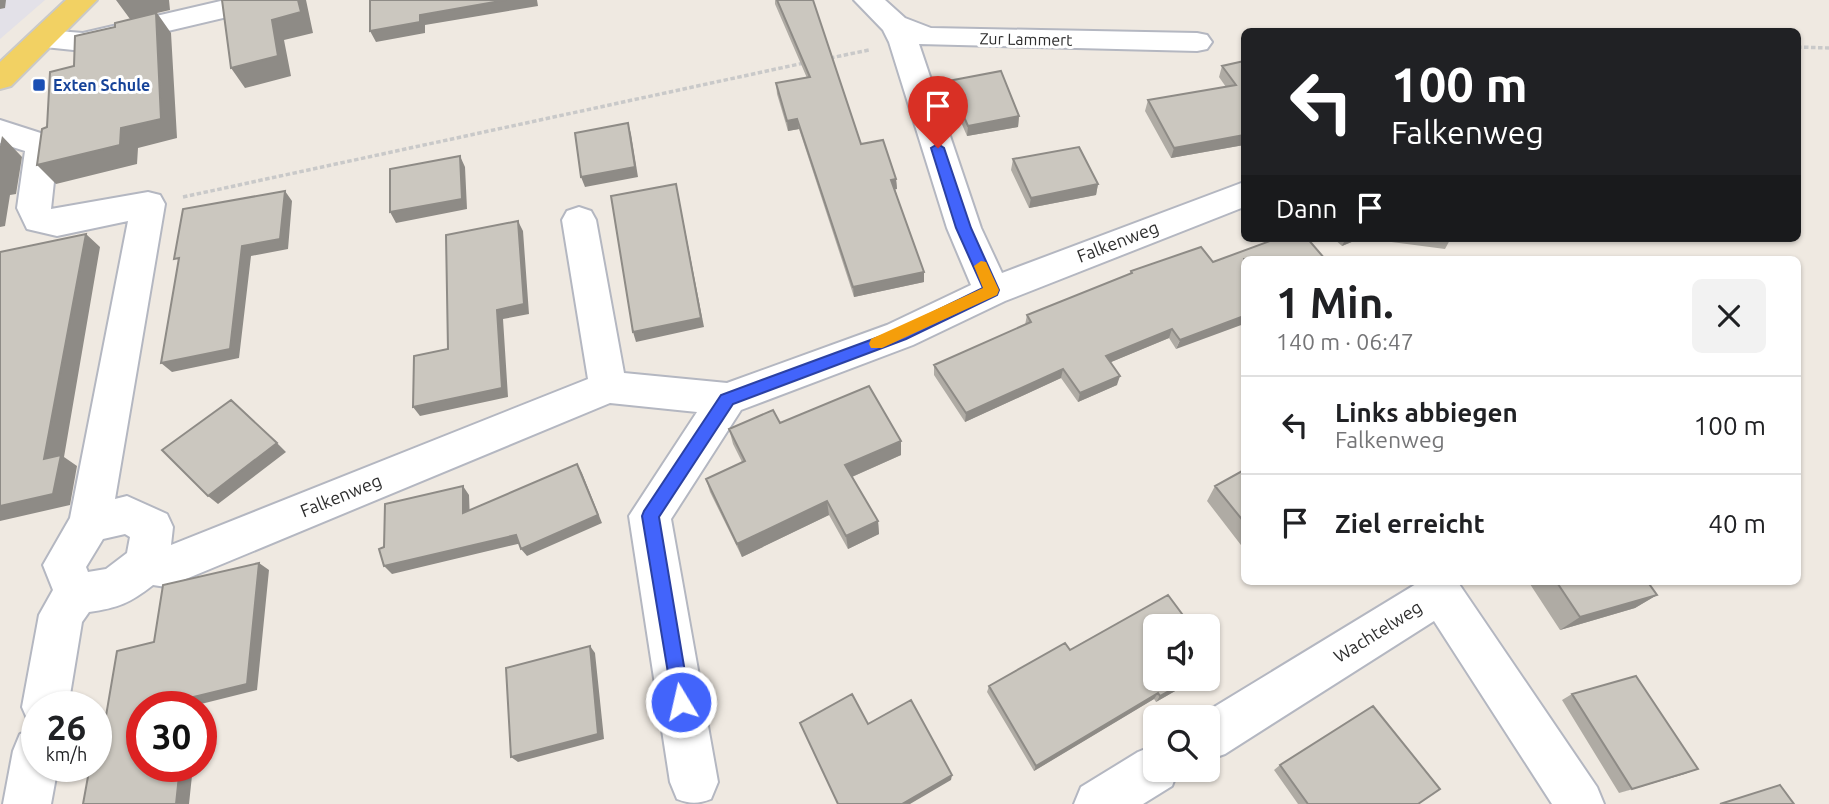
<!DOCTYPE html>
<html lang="de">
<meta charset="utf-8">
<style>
:root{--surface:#fff;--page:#f2f2f2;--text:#202124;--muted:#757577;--line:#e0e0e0}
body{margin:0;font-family:Ubuntu,sans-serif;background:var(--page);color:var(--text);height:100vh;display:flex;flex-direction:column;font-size:26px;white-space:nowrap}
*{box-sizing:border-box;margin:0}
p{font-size:23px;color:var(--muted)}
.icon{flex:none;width:38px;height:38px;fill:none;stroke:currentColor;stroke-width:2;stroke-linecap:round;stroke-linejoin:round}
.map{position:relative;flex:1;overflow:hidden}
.details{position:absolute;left:1241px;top:256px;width:560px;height:329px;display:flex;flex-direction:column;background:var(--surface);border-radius:10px;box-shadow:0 2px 5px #0004}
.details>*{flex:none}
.guide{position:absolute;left:1241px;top:28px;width:560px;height:214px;border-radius:10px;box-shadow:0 2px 5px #0004;background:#202124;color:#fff;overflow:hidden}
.fabs{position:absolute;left:1143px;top:614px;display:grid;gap:14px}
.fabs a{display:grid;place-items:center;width:77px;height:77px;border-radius:10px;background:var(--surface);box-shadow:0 2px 5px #0004;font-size:35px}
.speed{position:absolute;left:21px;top:691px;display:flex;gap:14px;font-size:35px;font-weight:700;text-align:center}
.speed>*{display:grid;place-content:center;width:91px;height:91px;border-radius:50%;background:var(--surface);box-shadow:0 2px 5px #0004;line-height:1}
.speed small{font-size:18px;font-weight:400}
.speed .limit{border:10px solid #d22;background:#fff;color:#111}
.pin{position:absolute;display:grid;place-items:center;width:60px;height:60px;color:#fff;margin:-72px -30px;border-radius:50% 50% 50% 0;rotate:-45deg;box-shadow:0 0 7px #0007}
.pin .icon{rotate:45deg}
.me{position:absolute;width:77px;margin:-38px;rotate:351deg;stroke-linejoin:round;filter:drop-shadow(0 0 5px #0008)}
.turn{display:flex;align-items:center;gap:24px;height:147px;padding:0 35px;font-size:32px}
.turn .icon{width:91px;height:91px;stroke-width:2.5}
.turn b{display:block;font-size:49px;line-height:60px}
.then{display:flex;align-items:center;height:66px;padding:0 35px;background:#0003;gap:14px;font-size:26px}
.round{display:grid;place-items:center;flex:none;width:74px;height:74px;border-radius:10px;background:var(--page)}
.headline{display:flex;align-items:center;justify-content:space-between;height:119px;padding:0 35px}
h1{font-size:42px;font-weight:700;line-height:52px}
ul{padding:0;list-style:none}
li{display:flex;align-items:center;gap:21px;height:98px;padding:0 35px;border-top:2px solid var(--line)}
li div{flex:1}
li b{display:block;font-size:26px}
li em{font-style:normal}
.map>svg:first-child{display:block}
</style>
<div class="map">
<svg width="1829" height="804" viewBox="0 0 1829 804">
<rect width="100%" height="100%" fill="#efe9e1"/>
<path fill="#e3e1e8" d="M0 0H45L0 39Z"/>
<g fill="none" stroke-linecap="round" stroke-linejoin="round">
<g stroke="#b4b7c1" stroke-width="4">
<path id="minor" d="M225 0H278L274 6 83 51 35 46 30 39 35 32 45 30 83 33Z
M854 0H885L905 18 931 28 1197 33 1207 35 1212 42 1207 49 1197 51 919 44 981 228 1002 273 1244 182V207L1005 301 913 345 741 410 671 519 718 782 711 799C698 804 690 804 677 799L670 782 629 516 697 412 610 403 181 581 166 587 153 585C130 603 118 608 89 612L82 622 68 707H37V727L29 723 22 707 39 615 53 590 43 565 70 518 128 221 57 236 27 229 17 208 25 151 0 143V120L53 137 58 145 51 209 148 192 160 195 165 204 115 499 127 496 167 514 173 527 171 545 588 379 562 220 567 211 579 207 591 211 596 220 624 373 727 383 887 325 971 285 947 228 889 42 883 30ZM125 534 130 537 127 553 106 569 88 572 86 567 103 539Z
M1421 581H1457L1597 787 1604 804H1552L1434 621 1225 754 1208 760V718H1196Z
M37 727V766H58L51 804H3L13 751 20 734Z
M1155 745V770H1178L1172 786 1143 804H1074L1081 787 1138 752Z"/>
</g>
<g stroke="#c9c9c9" stroke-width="4">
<path id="major" d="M66 0H97L11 86 0 89V62Z"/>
</g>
<path stroke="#c9c9c9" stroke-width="3.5" stroke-dasharray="4.5 2.5" stroke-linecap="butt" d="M1797 47 1829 48
M830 58 869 50
M183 197 804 63"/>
<use href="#minor" fill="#fff" fill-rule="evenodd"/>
<use href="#major" fill="#f2d163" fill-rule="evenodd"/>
</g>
<path fill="#afaba4" d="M775 0H813L861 144 896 179 897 189H895L924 282 854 297 799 129 788 131 777 94 776 83 807 78 775 4Z
M1244 61V145L1171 158 1145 111 1148 100 1226 87 1219 77 1222 66Z
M948 81 1019 116 1018 127 967 136 948 92Z
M1013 159 1098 184 1096 195 1029 208 1011 170Z
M1333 238H1451L1445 249 1361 238 1342 246Z
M1213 262 1176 349 1169 338 1111 362 1117 385 1078 402 1061 378 965 422 934 375V365L1025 325 1027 315 1130 274 1131 271Z
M780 423 901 455 852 477 878 521 879 534 848 549 829 515 742 557 710 492 706 479 742 462 733 444 729 429Z
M1244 470V549L1207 501 1215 486Z
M1528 581H1647L1657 595 1635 608 1560 630Z
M1070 650 1155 679H1196L1156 702 1154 699 1034 771 987 692 989 686Z
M1572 694 1698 769 1619 793 1562 700Z
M1280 765 1418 804H1298L1274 770Z"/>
<path fill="#8e8b86" d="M0 0H6L5 8 0 9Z
M116 0H169L170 10 157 13 171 33 177 138 138 148 137 164 56 184 37 165 121 128 130 19Z
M298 0H306L313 33 284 40 291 76 245 88 231 68 272 20Z
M506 0H537L538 6 425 25V33L376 42 370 31 420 15Z
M1019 116 1018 127 967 136 968 126Z
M797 119 799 129 788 131 787 121Z
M628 123 631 134 638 177 585 187 581 177Z
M1244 135V145L1171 158 1174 148Z
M2 136 22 157 16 194 10 195 5 226 0 227V146Z
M460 156 465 167 467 209 396 223 390 212Z
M896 179 897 189 892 190 891 180Z
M676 184 704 327 636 342 633 332Z
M1098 184 1096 195 1029 208 1031 198Z
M285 191 292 201 288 249 251 256 239 358 172 372 161 363 242 246Z
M518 221 523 231 529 314 503 319 508 397 420 416 413 407 497 310Z
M86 234 100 247 64 457 77 466 70 505 0 521V506L44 459Z
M1346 238H1361L1342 246Z
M924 272V282L854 297 853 287Z
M1244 316V324L1176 349 1180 340Z
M1172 329 1169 338 1104 365 1106 356Z
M1063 369 1061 378 965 422 966 413Z
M1120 376 1117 385 1078 402 1080 393Z
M901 441V455L847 479 845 465Z
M277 443 286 452 218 504 208 496Z
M577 464 582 473 602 523 527 556 521 549Z
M463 486 469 495 470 521 463 513Z
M827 501 829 515 742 557 737 544Z
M878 521 879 534 848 549 846 536Z
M516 535 522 543 392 574 384 566Z
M259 563 269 570 257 690 201 704 200 707H187L189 698Z
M1657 595 1635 608 1560 630 1580 617Z
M590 646 595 653 604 739 518 762 511 757Z
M1218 663 1213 669 1208 672V669Z
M1190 679H1196L1156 702 1160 696Z
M1158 693 1154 699 1034 771 1036 766Z
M180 766H193L189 804H176Z
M1698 769 1685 774 1619 793 1632 789Z
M952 775 951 780 910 804H902Z"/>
<path fill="#cbc7bf" stroke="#8e8b86" stroke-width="2" d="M222 0H298L301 12 272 20 278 56 231 68Z
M370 0H506L420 15V22L370 31Z
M777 0H813L861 144 883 140 896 179 891 180 924 272 853 287 797 119 787 121 776 83 810 77Z
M156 13 161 119 121 128 120 145 37 165 42 129 47 127 50 72 74 66 75 36 115 27V23Z
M1244 61V135L1174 148 1148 100 1236 85 1222 66Z
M1001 71 1019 116 968 126 948 81Z
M628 123 635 167 581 177 575 133Z
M1079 147 1098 184 1031 198 1013 159Z
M460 156 462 199 390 212V169Z
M676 184 701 318 633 332 611 196Z
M285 191 280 239 242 246 230 349 161 363 179 258 174 259 183 209Z
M518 221 524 304 497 310 502 388 413 407 414 356 448 349 446 235Z
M86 234 44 459 61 455 53 494 0 506V252Z
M1278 238H1307L1325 259H1244V316L1180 340 1172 329 1106 356 1120 376 1080 393 1063 369 966 413 934 365 1031 322 1027 315 1132 273 1131 271 1201 247 1213 262Z
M869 386 901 441 845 465 878 521 846 536 827 501 737 544 706 479 745 461 729 429 773 410 780 423Z
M231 400 277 443 208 496 162 450Z
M577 464 598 515 521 549 516 535 384 566 379 549 384 547 385 504 463 486V513Z
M1244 470V522L1215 486Z
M259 563 247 684 189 698 187 707H142V766H180L176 804H83L89 771 97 769 117 651 154 642 163 585Z
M1556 581H1647L1657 595 1580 617Z
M1168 595 1191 626H1155V679H1190L1160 696 1158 693 1036 766 989 686 1065 643 1070 650Z
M590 646 598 734 511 757 506 668Z
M1208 649 1218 663 1208 669Z
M1636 676 1698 769 1632 789 1572 694Z
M852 694 868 724 911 700 952 775 902 804H838L800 723Z
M1373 706 1440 789 1418 804H1308L1280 765Z
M1780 785 1794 804H1720Z"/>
<path fill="#4264fb" stroke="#2b41a3" stroke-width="2" d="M938 144 944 148 971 228 999 290 997 295 906 339 733 404 659 517 690 702 688 709 681 712 674 709 642 516 644 511 721 395 895 331 983 288 956 228 931 148Z"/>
<path fill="#f59e0b" d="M981 261 986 262 999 290 997 295 882 348H871L869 344 871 339 983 288 974 266Z"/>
<rect fill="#1a4fb4" stroke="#fff" stroke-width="2.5" x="32" y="78" width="14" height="14" rx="3.5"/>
<g text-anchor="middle" stroke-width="6" stroke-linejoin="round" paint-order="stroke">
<g font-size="16" fill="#2e2e2e" stroke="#fff">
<text transform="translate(1026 39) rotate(1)" y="6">Zur Lammert</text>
</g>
<g font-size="16" font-weight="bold" fill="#164399" stroke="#fff" text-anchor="start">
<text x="53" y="91">Exten Schule</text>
</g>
<g font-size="18" fill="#2e2e2e" stroke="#fff">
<text transform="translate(1118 242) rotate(-21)" y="6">Falkenweg</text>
<text transform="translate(341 496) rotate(-22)" y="6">Falkenweg</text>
<text transform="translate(1378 632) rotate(-32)" y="6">Wachtelweg</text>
</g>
</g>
</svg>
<div class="fabs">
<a><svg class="icon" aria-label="sound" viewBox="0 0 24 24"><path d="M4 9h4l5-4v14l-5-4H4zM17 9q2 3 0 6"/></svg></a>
<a><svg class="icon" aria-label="search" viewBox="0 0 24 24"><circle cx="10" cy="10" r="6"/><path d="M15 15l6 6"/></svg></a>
</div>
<div class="speed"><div>26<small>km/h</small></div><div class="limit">30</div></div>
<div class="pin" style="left:938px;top:148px;background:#d93025"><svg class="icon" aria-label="arrive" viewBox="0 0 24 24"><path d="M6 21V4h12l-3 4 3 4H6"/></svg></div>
<svg class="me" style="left:681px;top:702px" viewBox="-20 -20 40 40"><circle r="17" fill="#4264fb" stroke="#fff" stroke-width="3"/><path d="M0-11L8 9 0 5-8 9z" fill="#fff"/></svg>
<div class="guide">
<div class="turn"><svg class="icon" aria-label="left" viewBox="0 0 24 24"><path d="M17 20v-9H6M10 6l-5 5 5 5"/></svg><div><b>100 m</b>Falkenweg</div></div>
<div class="then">Dann<svg class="icon" aria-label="arrive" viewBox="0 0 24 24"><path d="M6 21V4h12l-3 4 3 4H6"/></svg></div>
</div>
<section class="details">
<div class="headline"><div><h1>1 Min.</h1><p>140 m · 06:47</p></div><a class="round"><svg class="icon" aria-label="close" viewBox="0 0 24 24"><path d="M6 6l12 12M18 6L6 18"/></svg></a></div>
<ul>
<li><svg class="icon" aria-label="left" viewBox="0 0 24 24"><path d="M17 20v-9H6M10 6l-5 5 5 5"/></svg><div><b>Links abbiegen</b><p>Falkenweg</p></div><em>100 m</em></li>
<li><svg class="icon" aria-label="arrive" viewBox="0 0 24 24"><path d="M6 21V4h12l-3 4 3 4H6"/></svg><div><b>Ziel erreicht</b></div><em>40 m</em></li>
</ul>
</section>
</div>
